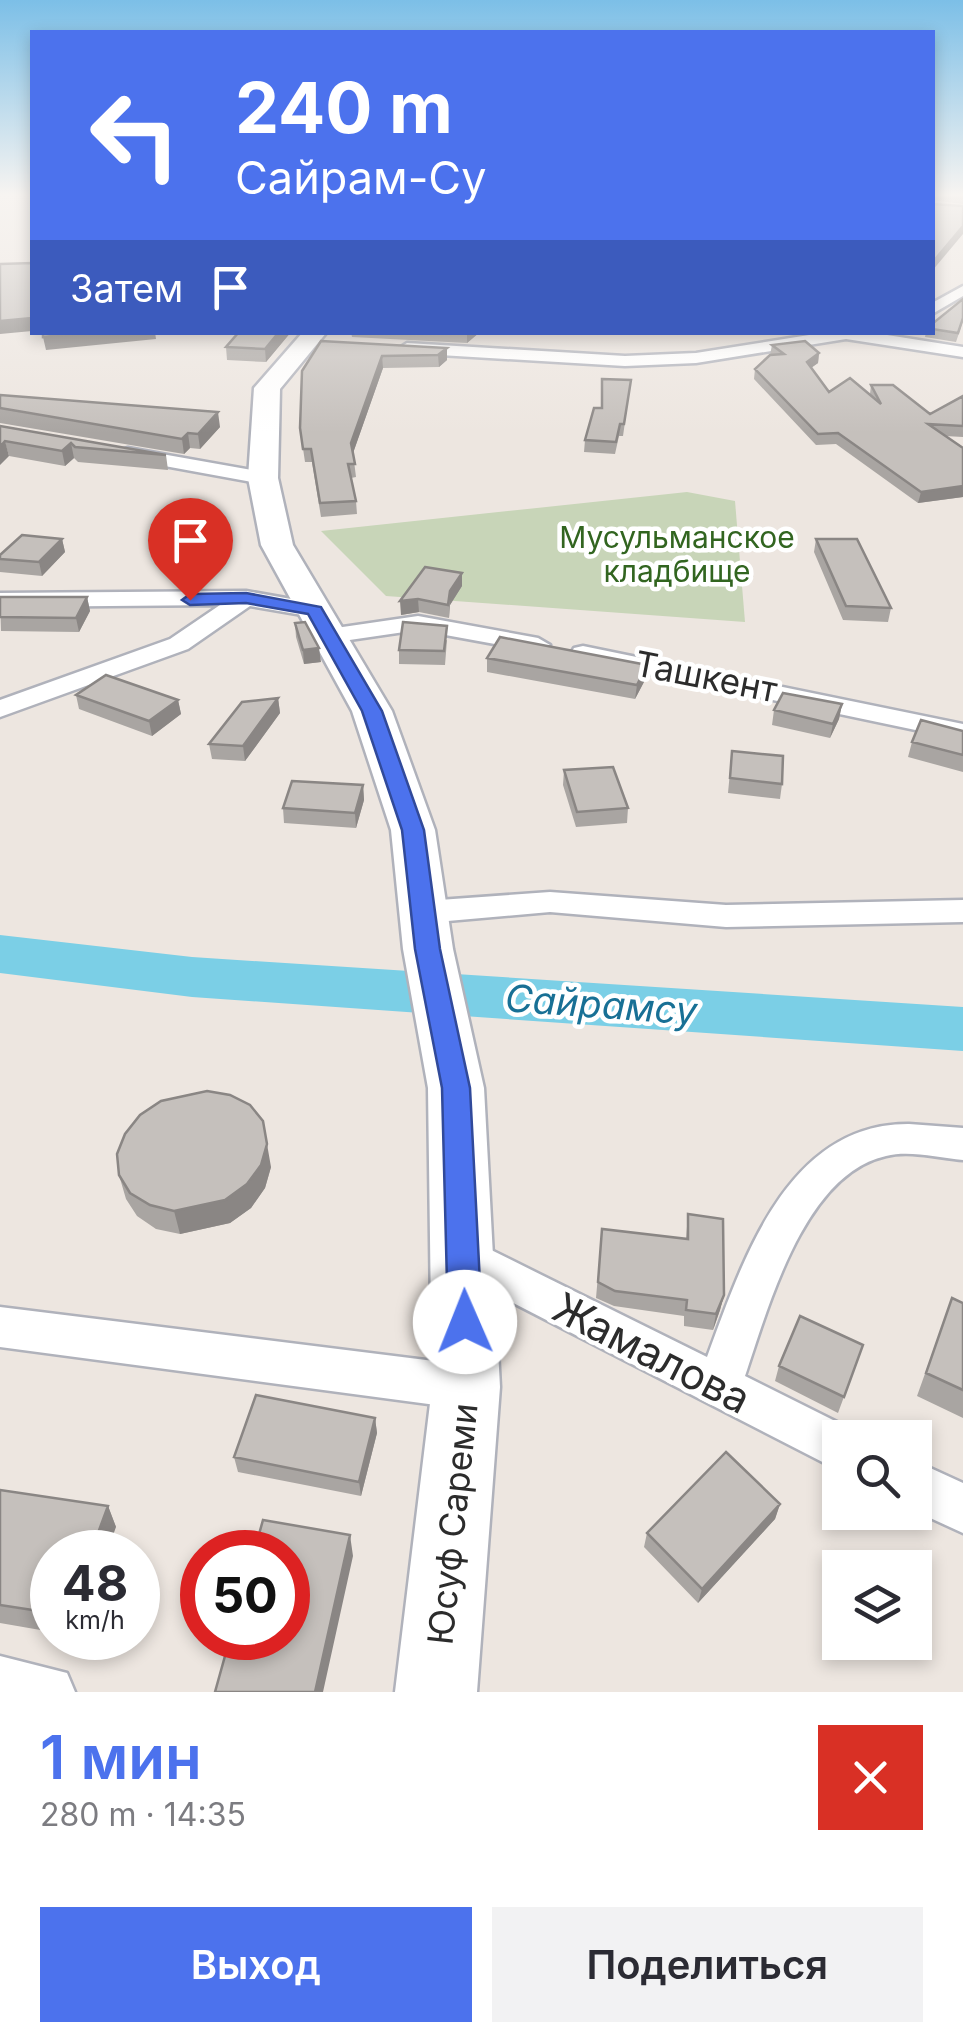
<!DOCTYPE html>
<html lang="ru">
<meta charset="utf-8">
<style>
:root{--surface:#fff;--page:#f2f2f3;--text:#2b2b33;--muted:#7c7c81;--accent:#4c72ed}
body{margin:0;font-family:Inter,sans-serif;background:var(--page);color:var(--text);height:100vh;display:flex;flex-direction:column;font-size:38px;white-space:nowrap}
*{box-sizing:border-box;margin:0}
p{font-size:32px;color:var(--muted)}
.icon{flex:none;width:55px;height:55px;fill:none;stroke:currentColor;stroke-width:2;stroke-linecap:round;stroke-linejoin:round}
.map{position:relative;height:1692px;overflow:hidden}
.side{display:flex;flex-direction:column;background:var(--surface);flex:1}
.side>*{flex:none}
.guide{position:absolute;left:30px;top:30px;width:905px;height:305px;border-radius:0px;box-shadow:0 5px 15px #0003;background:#4c72ed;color:#fff;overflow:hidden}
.controls{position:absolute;left:822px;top:1420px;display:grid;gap:20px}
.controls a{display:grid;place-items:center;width:110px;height:110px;border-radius:0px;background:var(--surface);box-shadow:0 5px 15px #0003;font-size:50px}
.speed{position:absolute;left:30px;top:1530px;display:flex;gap:20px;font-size:50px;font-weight:700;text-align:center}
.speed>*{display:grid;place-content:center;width:130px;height:130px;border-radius:50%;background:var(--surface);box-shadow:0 5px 15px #0003;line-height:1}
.speed small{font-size:25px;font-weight:400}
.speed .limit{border:15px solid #d22;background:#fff;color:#111}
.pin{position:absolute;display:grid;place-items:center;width:85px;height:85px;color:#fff;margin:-102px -42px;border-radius:50% 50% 50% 0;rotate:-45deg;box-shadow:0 0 10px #0007}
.pin .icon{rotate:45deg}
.me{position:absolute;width:110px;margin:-55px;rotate:359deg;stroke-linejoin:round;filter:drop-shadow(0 0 8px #0008)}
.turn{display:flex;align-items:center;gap:35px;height:210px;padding:0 40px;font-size:45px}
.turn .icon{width:130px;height:130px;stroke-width:2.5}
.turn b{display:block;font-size:70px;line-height:85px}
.then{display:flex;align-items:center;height:95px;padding:0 40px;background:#0003;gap:20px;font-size:38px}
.round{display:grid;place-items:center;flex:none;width:105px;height:105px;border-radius:0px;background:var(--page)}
.overview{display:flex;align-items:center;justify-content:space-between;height:170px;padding:0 40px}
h1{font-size:60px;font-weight:600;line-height:75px;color:var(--accent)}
.primary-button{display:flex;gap:20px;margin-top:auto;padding:20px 40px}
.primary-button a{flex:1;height:115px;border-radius:0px;background:var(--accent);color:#fff;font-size:40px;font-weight:600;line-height:115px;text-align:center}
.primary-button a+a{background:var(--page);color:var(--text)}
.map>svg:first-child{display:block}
</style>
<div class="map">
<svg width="963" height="1692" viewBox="0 0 963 1692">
<rect width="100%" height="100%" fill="#ede6e0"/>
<path fill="#c8d5b8" d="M687 492 735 501 745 622 386 596 321 531Z"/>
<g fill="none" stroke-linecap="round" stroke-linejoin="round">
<path fill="#7bcfe6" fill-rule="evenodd" d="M0 935 192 957 963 1007V1051L192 997 0 973Z"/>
<g stroke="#b0b2bb" stroke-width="5">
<path id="minor" d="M963 286V296L932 314V303Z
M828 332H868L963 347V357L846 339 696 363 625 366 407 353 399 348 407 343 625 356 696 353Z
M128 448 263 472 273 478 263 484 121 458V450Z
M246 591 314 603 326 610 314 617 250 606 188 649 0 717V700L170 639 220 605 0 607V593Z
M418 616 538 638 550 645 538 652 418 630 329 643 317 636 329 629Z
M583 646 963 724V740L574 658 571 653 574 648Z
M550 892 726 905 963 900V922L726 927 550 912 425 923 414 920 409 912 414 904 425 901Z
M909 1124 963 1128V1160C938 1158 910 1150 886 1156 804 1174 768 1308 745 1376L857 1432 859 1438H840V1471L449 1270 443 1257 449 1244 464 1239 479 1244 707 1357C742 1263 786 1123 909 1124Z
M0 1307 466 1365 482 1372 489 1387 482 1402 466 1409 0 1347Z
M915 1461 963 1483V1533L915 1511Z
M0 1656 67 1673 75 1692H0Z"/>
</g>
<g stroke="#b0b2bb" stroke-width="5">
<path id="secondary" d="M303 332H327L280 389 278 478 293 545 392 711 435 830 453 949 484 1088 500 1387 477 1692H395L432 1387 428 1088 403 949 391 830 352 711 261 545 248 478 254 388Z"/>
</g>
<use href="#minor" fill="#fff" fill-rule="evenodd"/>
<use href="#secondary" fill="#fff" fill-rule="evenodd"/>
</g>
<path fill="#a9a5a2" d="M932 196H963V204L932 200Z
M963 299V321L956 342 925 337 926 332H932V324Z
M239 332H291L266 362 227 360 226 347Z
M351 332H480L467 343 352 337Z
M321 341 447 348V360L439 367 383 368 353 453 356 477 351 478 356 501 357 514 321 517 312 462H305L300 428Z
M772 345 819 353 818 363 811 368 829 392 870 394 871 385 930 414 963 396V437L945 436 963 448V497L918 503 836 444 816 445 754 379 755 369 770 355Z
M631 380 623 436H619L615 454 584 452 585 440Z
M0 395 220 427 200 449 190 448 184 454 0 423Z
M0 426 166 455 168 470 78 462 74 458 65 466 9 456Z
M62 539 65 552 42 576 0 572V555Z
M816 539 891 608 888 622 843 620 814 552Z
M425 567 462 573V586L450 605 449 618 419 612 401 615Z
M0 597H87L90 611 79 632 1 631Z
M295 623 321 662 304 664 296 637Z
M447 640 445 665 399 664V650Z
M487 658 645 680 635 699 487 672Z
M76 695 178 700 181 714 152 736 79 709Z
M278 698 280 713 245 761 212 759 209 744Z
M842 704 839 719 830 738 772 725 774 710Z
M963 731V772L908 757 912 742Z
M732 751 782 784 780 799 728 793Z
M564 770 628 808 627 823 576 827 563 785Z
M363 785 364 800 356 828 284 823 283 808Z
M271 1167 265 1188 251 1208 230 1223 180 1234 156 1229 137 1216 126 1199 119 1175Z
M688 1214 724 1295 720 1310 713 1330 684 1326V1316L614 1306 596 1298 602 1229 686 1239Z
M952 1298 963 1303V1418L917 1396Z
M863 1345 838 1413 775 1381 779 1366Z
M375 1418 377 1433 361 1496 238 1472 234 1457Z
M0 1490 108 1506 116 1527 52 1552V1632L0 1623Z
M780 1504 775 1519 698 1603 644 1547 647 1533Z"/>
<path fill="#8a8684" d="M963 226V234L932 271V263Z
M32 318V331L0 334V321Z
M92 332H155L156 339 46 350 43 337Z
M279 332H291L266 362 265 349Z
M467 332H480L467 343Z
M447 348V360L439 367 438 355Z
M819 353 818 363 805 372 807 362Z
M382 356 383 368 352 456 351 443Z
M218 412 220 427 200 449 198 434Z
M188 433 190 448 184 454 182 439Z
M5 441 9 456 0 465V447Z
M71 443 74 458 65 466 62 451Z
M963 486V497L918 503 921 492Z
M62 539 65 552 42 576 39 562Z
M462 573V586L450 605 449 618 450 591Z
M87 597 90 611 79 632 76 618Z
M418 599 419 612 401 615 400 601Z
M319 648 321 662 304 664 303 650Z
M647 665 645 680 635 699 637 685Z
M278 698 280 713 245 761 243 746Z
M178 700 181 714 152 736 149 721Z
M842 704 839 719 830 738 833 724Z
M363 785 364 800 356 828 355 813Z
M267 1144 271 1167 265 1188 251 1208 230 1223 180 1234 174 1211Z
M724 1295 720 1310 713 1330 716 1314Z
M375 1418 377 1433 361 1496 359 1482Z
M780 1504 775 1519 698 1603 702 1589Z
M108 1506 116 1527 107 1552H91Z
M350 1535 353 1556 323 1692H315Z"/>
<path fill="#c5c0bc" stroke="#8a8684" stroke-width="2.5" d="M932 204 963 206V226L932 263Z
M32 263V318L0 321V264Z
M963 299V318L958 333 932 329V324Z
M43 332H92L43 337Z
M239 332H279L265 349 226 347Z
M321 341 447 348 438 355 382 356 351 443 355 464H348L356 501 320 503 311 449H303L300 428 302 371Z
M805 341 819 353 807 362 829 392 850 378 881 404 871 385H893L930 414 963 396V426L928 424 963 448V486L921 492 838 433 818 434 755 369 770 355 784 354 772 345Z
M602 379 631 380 624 424H620L616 442 585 440 594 408H602Z
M0 395 218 412 198 434 188 433 182 439 0 408Z
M0 426 166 455 75 447 71 443 62 451 5 441 0 447Z
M22 535 62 539 39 562 0 559V555Z
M816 539H857L891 608 846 606Z
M425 567 462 573 450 591 448 605 418 599 400 601Z
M0 597H87L76 618 0 617Z
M305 622 319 648 303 650 295 623Z
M403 622 447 626 444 651 399 650Z
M500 637 647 665 637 685 487 658Z
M106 675 178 700 149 721 76 695Z
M783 693 842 704 833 724 774 710Z
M278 698 243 746 209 744 242 702Z
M921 720 963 731V755L912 742Z
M732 751 783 756 782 784 730 778Z
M613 767 628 808 577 812 564 770Z
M292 781 363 785 355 813 283 808Z
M207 1091 230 1095 250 1105 263 1121 267 1144 261 1165 247 1184 225 1200 174 1211 150 1205 130 1193 119 1175 117 1154 125 1134 140 1115 161 1101Z
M688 1214 723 1219 724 1295 716 1314 686 1310 687 1300 615 1291 598 1282 602 1229 688 1239Z
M952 1298 963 1303V1390L926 1373Z
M800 1316 863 1345 844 1397 779 1366Z
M256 1395 375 1418 359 1482 234 1457Z
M726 1452 780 1504 702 1589 647 1533Z
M0 1490 108 1506 91 1552H52V1613L0 1605Z
M263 1520 350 1535 315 1692H215L230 1638H288V1552H254Z"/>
<linearGradient id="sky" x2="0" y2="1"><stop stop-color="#7cbfe7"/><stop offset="0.45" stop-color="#f7f4f1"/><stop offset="1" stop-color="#f7f4f1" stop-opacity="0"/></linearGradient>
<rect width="963" height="433" fill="url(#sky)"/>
<path fill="#4c72ed" stroke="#314a9a" stroke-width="2.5" d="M246 593 321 607 382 711 424 830 440 949 470 1088 482 1322 477 1333 465 1337 453 1333 448 1322 442 1088 415 949 402 830 362 711 308 614 246 603 190 605 182 600 190 594Z"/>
<g text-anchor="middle" stroke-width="9" stroke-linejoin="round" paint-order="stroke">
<g font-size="30" fill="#326520" stroke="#fff">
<text x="677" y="548">Мусульманское<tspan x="677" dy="34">кладбище</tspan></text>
</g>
<g font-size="35" fill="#2c2c2c" stroke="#fff">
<text transform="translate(706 677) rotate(11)" y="12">Ташкент</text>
<text transform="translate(453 1524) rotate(-84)" y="12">Юсуф Сареми</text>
</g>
<g font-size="38" font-style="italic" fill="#187095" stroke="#fff">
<text transform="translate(601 1005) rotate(4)" y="13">Сайрамсу</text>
</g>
<g font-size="42" fill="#2c2c2c" stroke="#fff">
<text transform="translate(652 1353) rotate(27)" y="15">Жамалова</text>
</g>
</g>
</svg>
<div class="controls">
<a><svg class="icon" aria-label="search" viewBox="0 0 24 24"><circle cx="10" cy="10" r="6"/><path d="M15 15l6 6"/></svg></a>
<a><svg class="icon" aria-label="layers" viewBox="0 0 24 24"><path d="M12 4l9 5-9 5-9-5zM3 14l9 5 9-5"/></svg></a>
</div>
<div class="speed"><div>48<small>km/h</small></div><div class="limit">50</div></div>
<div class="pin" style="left:190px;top:600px;background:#d93025"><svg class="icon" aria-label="arrive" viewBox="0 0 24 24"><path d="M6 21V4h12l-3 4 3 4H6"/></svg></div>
<svg class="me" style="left:465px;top:1322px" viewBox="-20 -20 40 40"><circle r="19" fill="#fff"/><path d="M0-13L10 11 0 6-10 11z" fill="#4c72ed"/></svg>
<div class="guide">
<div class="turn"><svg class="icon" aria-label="left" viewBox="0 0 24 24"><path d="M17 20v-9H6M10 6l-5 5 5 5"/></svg><div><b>240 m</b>Сайрам-Су</div></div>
<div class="then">Затем<svg class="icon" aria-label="arrive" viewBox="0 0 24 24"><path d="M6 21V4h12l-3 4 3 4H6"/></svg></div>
</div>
</div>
<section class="side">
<div class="overview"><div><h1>1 мин</h1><p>280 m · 14:35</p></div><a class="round" style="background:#d93025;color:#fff"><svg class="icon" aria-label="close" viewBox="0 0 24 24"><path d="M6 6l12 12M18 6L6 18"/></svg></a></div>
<div class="primary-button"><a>Выход</a><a>Поделиться</a></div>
</section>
